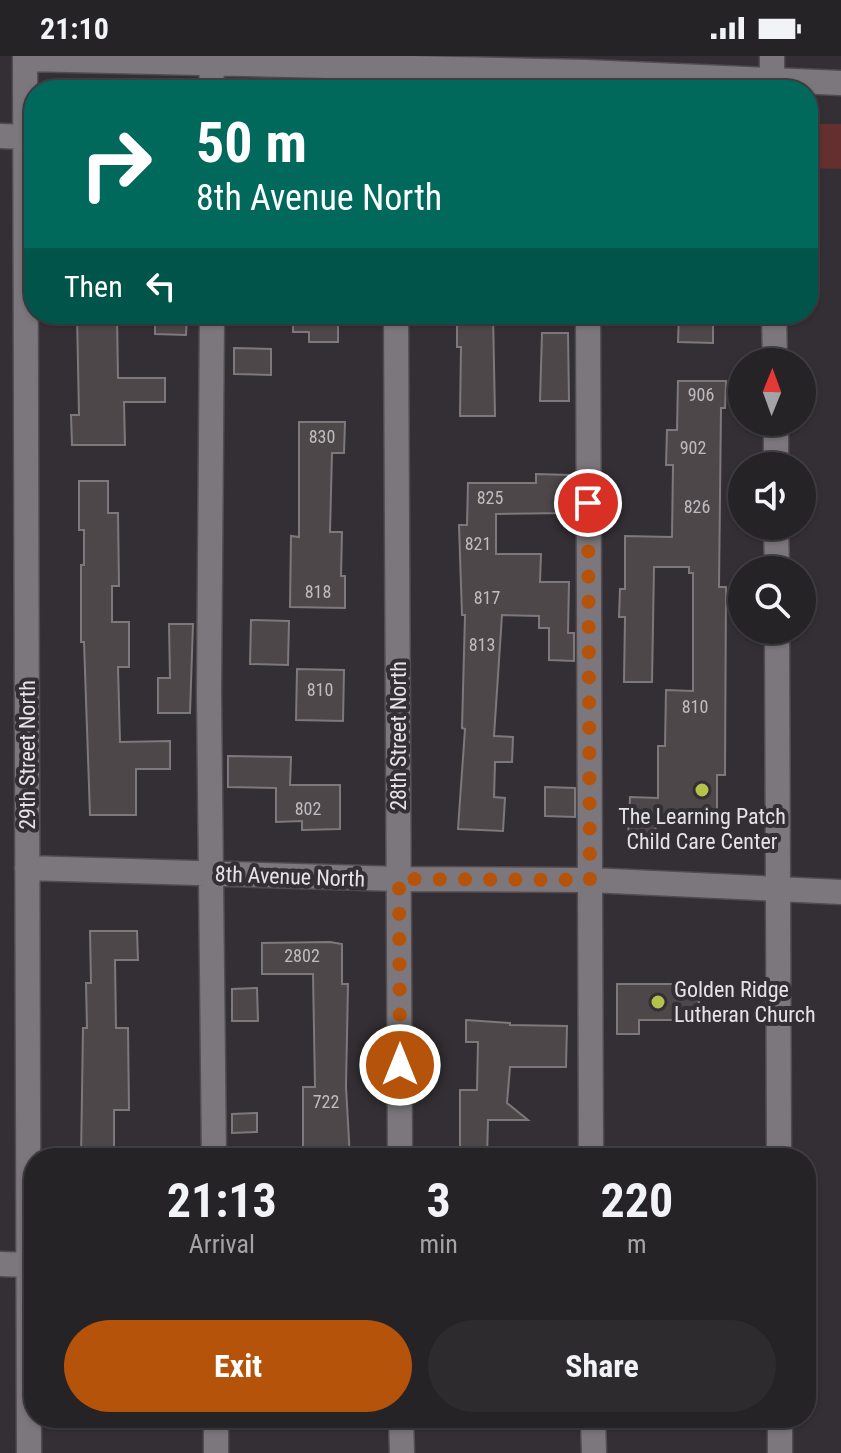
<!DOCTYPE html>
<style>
:root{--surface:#262327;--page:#2e2b2f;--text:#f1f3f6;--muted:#a4a4a7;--line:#424044;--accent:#b45309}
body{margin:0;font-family:"Roboto Condensed",sans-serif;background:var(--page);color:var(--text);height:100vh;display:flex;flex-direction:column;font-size:30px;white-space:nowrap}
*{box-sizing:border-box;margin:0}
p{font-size:26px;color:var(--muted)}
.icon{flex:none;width:44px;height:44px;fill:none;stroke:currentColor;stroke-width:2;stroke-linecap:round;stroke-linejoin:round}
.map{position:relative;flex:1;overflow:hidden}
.panel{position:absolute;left:24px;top:1092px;width:792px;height:280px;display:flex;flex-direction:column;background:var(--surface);border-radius:32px;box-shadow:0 2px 6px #0004,0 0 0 2px var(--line)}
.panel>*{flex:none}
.hud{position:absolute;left:24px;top:24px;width:794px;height:244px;border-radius:32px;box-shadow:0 2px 6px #0004,0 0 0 2px var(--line);background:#00695c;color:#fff;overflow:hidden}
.needle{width:52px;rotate:1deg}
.tools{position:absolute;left:728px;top:292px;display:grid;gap:16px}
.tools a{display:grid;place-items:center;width:88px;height:88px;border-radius:50%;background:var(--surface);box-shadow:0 2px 6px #0004,0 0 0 2px var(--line);font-size:40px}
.pin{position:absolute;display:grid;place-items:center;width:68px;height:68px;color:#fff;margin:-34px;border:4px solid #fff;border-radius:50%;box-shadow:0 2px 8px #0007}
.me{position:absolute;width:88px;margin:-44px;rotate:0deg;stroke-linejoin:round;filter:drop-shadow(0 0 6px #0008)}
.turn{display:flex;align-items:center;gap:28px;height:168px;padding:0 40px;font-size:36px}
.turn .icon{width:104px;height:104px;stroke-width:2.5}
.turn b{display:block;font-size:56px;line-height:68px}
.then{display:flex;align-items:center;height:76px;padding:0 40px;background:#0003;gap:16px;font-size:30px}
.eta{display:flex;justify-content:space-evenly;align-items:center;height:136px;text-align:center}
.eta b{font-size:48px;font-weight:700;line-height:56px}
.primary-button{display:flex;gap:16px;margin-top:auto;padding:16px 40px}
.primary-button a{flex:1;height:92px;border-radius:48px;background:var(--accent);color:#fff;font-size:32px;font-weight:700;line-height:92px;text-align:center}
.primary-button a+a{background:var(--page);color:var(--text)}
.status{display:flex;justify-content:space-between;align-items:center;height:56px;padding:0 40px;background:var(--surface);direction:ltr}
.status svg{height:22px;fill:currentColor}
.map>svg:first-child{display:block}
</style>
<div class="status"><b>21:10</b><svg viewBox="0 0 49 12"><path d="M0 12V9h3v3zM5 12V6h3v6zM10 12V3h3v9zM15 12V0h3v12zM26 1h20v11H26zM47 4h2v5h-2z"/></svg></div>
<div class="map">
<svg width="841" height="1397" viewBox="0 0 841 1397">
<rect width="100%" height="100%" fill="#332f34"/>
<path fill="#642f2e" d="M811 68H841V113L811 112Z"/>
<path fill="#4d474a" stroke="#7f787b" stroke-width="2" d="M77 258H117L118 322H165V346H124L125 389H72L71 359H79Z
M155 258H187L186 279 155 278Z
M310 258H338V286H309V276H293V259Z
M457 258H493L495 360H460L461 291H457Z
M679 258H713V287L678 286Z
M542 277H568L569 345H540Z
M234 292 271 293V319L234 318Z
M678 325H726L725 352H721L719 531H726L725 719H717V761L656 765 655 783 628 782 630 741 658 742V690H665L666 634 693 635V517H689V511H654L652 626H624L625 561H619L620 533H625V480L672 481 673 409H666L667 374H677Z
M299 366H345L344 397H332L330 476H342L341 520H345V552L290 551 291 480 299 481Z
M536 418 570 419V457L496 458V498H541L540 526H569L568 577H574V605L549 604V572H539V560L502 559 494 680 513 681 512 706H495L494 741 505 742 503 775 458 773 465 673 462 672 465 559H462L459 469H467L468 427H536Z
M79 425H108V457H118L119 530H112V566H129V611H118L120 686 170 685V713H136V759H90L84 586H81V509H84V474H79Z
M251 564 289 565 288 609 250 608Z
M169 568H193L190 657H158V622H170Z
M297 613 344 614 343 665 296 664Z
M228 700 291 701 290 729H340V773L302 774V765L276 766V732L228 731Z
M545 731 575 732V761L545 760Z
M90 875H137L138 904H115L116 972H128L129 1054H114V1102H81L83 972H87L86 927H91Z
M330 886 342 888V928H348L346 1031 350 1102H303V1031H315L313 918H262V887Z
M617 928H699V964H639V978H617Z
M257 932 258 965H232V933Z
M466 964 510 967V969L567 970 566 1011H510L507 1047 528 1064H488L487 1102H460V1034H477L478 986H466Z
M257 1057V1076L232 1077V1058Z"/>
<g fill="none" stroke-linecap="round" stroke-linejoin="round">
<g stroke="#504c50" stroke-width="27">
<path id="minor" d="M25 0 29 1397
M211 0 212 34
M772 0V34
M25 3 586 16 841 27
M0 80 26 81
M212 258 209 637 214 1102
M396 258 400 1102
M588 258 591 1102
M774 258 775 306
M776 366V410
M776 470 777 514
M777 574 779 1102
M27 812 399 823 590 824 841 836
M0 1208 27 1209
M216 1362V1397
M401 1362 402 1397
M593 1362 594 1397
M780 1362V1397"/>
</g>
<use href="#minor" stroke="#7b777c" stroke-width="24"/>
</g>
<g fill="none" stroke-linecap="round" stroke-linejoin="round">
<path stroke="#b45309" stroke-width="14" stroke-dasharray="0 25.2" d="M400 1009 399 823 590 824 588 447"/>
</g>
<g fill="#b5c249" stroke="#332f34" stroke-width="3">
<circle cx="702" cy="734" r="8"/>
<circle cx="658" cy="946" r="8"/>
</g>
<g text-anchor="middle" stroke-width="8" stroke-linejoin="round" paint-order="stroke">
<g font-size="18" fill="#bfbcbf">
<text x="701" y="345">906</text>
<text x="322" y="387">830</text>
<text x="693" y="398">902</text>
<text x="490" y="448">825</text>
<text x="697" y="457">826</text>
<text x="478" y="494">821</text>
<text x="318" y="542">818</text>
<text x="487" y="548">817</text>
<text x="482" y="595">813</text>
<text x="320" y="640">810</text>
<text x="695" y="657">810</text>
<text x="308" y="759">802</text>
<text x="302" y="906">2802</text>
<text x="326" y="1052">722</text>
</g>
<g font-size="22" fill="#e5e3e6" stroke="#332f34">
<text transform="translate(398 680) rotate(-90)" y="8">28th Street North</text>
<text transform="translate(27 699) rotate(-90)" y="8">29th Street North</text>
<text transform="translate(290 820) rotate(2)" y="8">8th Avenue North</text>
</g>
<g font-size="22" fill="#e5e3e6" stroke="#332f34">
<text x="702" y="768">The Learning Patch<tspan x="702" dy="25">Child Care Center</tspan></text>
<text x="674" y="941" text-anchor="start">Golden Ridge<tspan x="674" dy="25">Lutheran Church</tspan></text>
</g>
</g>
</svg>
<div class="tools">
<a><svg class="needle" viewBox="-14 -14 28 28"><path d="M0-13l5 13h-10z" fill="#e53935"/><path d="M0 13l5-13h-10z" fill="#a4a4a7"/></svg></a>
<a><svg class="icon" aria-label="sound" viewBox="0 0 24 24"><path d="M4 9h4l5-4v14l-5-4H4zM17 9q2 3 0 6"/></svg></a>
<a><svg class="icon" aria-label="search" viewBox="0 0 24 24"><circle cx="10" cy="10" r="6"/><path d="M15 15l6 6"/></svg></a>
</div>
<div class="pin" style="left:588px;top:447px;background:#d93025"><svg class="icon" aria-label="arrive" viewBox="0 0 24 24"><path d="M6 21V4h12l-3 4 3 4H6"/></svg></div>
<svg class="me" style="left:400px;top:1009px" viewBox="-20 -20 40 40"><circle r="17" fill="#b45309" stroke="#fff" stroke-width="3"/><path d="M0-11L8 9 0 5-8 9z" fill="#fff"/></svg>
<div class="hud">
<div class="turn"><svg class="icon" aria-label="right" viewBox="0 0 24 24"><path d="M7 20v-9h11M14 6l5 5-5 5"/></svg><div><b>50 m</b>8th Avenue North</div></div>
<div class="then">Then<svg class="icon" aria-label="left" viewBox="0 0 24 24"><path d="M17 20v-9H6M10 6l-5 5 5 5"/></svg></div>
</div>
<section class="panel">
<div class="eta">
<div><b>21:13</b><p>Arrival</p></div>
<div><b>3</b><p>min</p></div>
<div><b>220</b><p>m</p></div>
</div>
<div class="primary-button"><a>Exit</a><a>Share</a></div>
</section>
</div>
